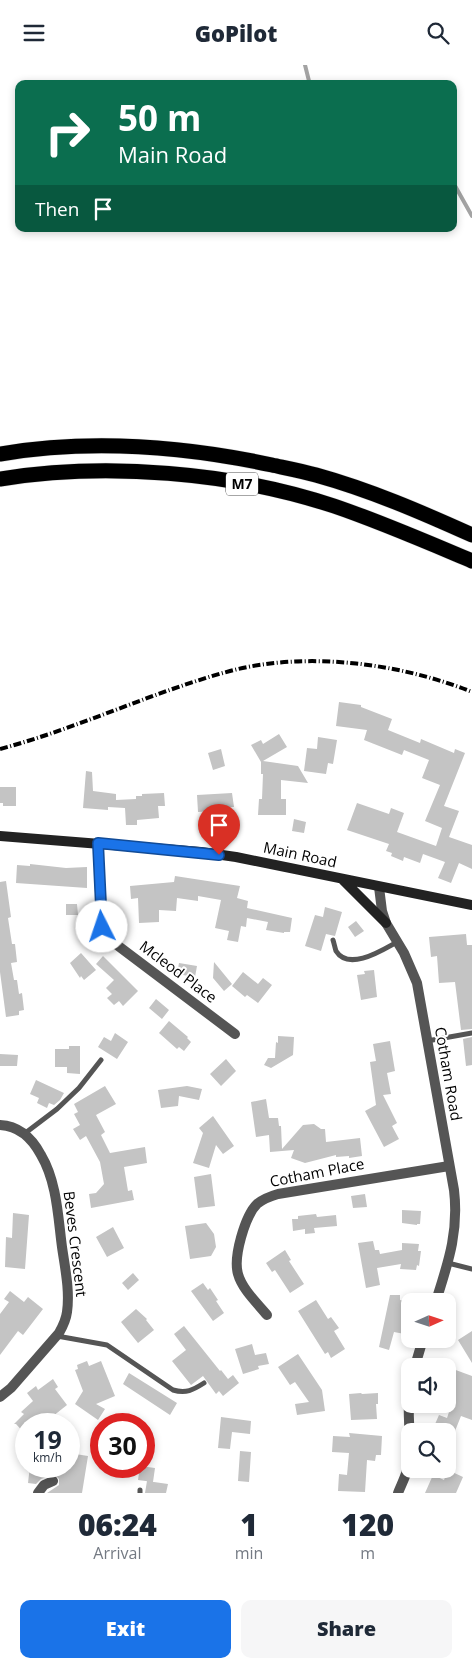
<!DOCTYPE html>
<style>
:root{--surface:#fff;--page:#f6f6f7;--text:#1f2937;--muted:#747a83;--accent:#1a73e8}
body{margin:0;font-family:"Open Sans",sans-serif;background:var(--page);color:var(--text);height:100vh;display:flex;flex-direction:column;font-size:19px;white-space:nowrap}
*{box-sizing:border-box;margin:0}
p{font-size:16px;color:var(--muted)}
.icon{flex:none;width:28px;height:28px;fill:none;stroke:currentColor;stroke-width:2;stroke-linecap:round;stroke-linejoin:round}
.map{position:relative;height:1428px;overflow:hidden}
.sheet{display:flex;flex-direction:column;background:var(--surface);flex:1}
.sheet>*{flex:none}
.guide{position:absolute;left:15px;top:15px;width:442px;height:152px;border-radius:10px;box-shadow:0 2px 8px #0003;background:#0b6e4f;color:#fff;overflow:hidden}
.needle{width:32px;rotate:87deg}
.buttons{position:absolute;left:401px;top:1228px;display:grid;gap:10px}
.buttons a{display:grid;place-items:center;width:55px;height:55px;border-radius:10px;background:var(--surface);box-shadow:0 2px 8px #0003;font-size:25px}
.speed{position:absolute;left:15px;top:1348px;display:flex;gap:10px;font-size:25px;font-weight:700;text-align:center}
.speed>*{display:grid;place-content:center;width:65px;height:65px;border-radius:50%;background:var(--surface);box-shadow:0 2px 8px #0003;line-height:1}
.speed small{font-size:12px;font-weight:400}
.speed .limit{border:8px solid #d22;background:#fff;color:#111}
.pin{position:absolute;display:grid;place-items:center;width:42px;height:42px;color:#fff;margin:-51px -21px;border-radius:50% 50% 50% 0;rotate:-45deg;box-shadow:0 0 5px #0007}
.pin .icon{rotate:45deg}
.me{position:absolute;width:55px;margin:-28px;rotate:356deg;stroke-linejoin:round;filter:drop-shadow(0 0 4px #0008)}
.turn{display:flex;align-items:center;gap:18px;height:105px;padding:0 20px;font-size:22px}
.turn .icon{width:65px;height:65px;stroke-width:2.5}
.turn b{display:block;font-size:35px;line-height:42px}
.then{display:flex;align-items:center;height:48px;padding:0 20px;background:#0003;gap:10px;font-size:19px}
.eta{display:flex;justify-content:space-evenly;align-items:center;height:85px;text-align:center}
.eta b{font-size:30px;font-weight:800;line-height:35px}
.cta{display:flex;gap:10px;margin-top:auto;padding:10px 20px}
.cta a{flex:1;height:58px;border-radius:10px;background:var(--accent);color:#fff;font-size:20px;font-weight:800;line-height:58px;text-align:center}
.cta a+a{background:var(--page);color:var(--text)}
header{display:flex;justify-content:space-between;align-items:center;height:65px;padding:0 20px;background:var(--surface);font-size:22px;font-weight:800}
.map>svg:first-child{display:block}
</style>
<header><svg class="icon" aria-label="menu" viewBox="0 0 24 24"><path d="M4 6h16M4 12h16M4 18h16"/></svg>GoPilot<svg class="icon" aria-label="search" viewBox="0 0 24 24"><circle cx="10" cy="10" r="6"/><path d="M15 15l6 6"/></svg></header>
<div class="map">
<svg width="472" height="1428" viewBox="0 0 472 1428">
<rect width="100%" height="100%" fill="#fff"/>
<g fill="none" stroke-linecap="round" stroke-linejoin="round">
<path stroke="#a3a3a3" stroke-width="4" d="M305 0 309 16 311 19
M454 119 472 151"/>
</g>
<path fill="#c4c4c4" d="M339 637 361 640V642L392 654 388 665 420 678 421 674 454 688 455 684 465 688 444 741 459 746 449 772 472 780V804L459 798 451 818 438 813 445 797 423 789 420 798 404 792 403 796 391 791 392 788 386 786 389 779 347 765 357 738 389 749 391 743 404 748 397 767 436 781 442 763 425 756 440 720 422 713 429 695 404 685 402 690 364 675 367 665 336 661Z
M279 669 287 682 263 696 298 701 308 718 281 715V734H286V750H258L259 734H262L263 709H261V697L251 680 261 675 263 679Z
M318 672 337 675 333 699 328 698 326 709 304 706 307 683 317 684Z
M221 684 225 701 213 705 208 688Z
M86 706 92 707 93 726 116 729V735L136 734V731H142V729L164 728 165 741H158L159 753 137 755V760H126L125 743 108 742V745L83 743Z
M0 722H16V741H3V738H0Z
M232 728 234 742H225L226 745 198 747 197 730Z
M294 754 306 757 304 768 292 766Z
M30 799 66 803 87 802V823L16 818 17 800 30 801Z
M175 811 240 821 237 833 248 836 247 843 292 853 290 867H284V868L266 865 268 857 247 853 246 862 241 861 238 877 227 875 229 866 215 863 221 835 198 831V836L177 833 176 846 159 845V857L139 858 138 833 131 834 130 821 174 817Z
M6 816 11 852 8 853 12 879H15L17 897 11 898 14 915H17L19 929 22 928 24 945 19 946V950L6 952 0 907V817Z
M66 839H77L78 850H66Z
M325 842 342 847 335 871 326 869 321 886 305 881 315 850 323 852Z
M356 856 364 866 355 872 348 862Z
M466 869 467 880H472V964L461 965 455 917 439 918 437 891 431 892 429 872Z
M81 888 96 905 84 915 81 911 80 913 70 898Z
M103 891 138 926 123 941 119 936 114 940 107 933 112 929 106 923 114 915 96 899Z
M214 897 232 919 224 926 213 913Z
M179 898 197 901 195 912 177 909Z
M374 905 377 932 361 935 357 910 365 909 364 906Z
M243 907 258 919 263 913 272 920 258 938 247 930 245 932 232 921Z
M156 934 169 945 162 954 149 943Z
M169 956 188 972 187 973 191 977 184 986 179 982 177 984 159 968Z
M115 968 128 977 117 994 98 982 104 972 111 976Z
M278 971 294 972 293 990 271 1003 264 1000 268 993H275L276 977 278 978Z
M472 972V1000L466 1001 463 974Z
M390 976 395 1006 387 1008 391 1029 383 1030 397 1058 392 1061 399 1074 384 1082 365 1046 376 1040 370 997 376 996 373 979Z
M69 981H80V1009L67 1008V1002H55V984H69Z
M0 989 18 990 17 1001H0Z
M226 994 236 1006 221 1021 210 1009Z
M36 1015 64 1028 60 1035 54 1040 49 1038 47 1043 37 1038 39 1033 30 1029Z
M105 1021 116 1039 96 1050 105 1067 101 1070 110 1088 145 1082 147 1098 124 1102 128 1126 132 1125 134 1135 91 1143 89 1129 96 1128 104 1119 100 1097 86 1071 80 1075 73 1064 80 1060 74 1049 78 1047 74 1039Z
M187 1021 202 1024 199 1035 179 1031 178 1041 161 1043 158 1025Z
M266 1034 269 1053H278L279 1061H281L282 1084 303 1060 314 1059 321 1064H325L326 1077 360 1073 362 1091 349 1093V1091L336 1092V1090L305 1098 291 1093 294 1085 270 1087 269 1070 256 1072 251 1037Z
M213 1051 234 1081 223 1089 216 1080 209 1103 193 1098 203 1068 199 1063Z
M211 1109 215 1141 198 1143 194 1112Z
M365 1129 367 1142 353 1143 351 1131Z
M402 1145 421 1146 420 1159H417V1160L402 1158Z
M13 1148 29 1150 25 1204 5 1202 6 1172 12 1173Z
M316 1149 317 1152 336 1150 337 1161 314 1163 315 1168 305 1169V1164L293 1166 292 1154H298V1151Z
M206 1158 214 1169 216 1182 211 1191 190 1194 185 1161Z
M113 1162 124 1183 107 1192 96 1172Z
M373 1176 375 1185H379L380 1189 402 1185V1178L419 1179 418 1186H421L419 1201 417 1200 416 1205 400 1204 401 1199 377 1203 380 1220 366 1223 358 1178Z
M285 1185 291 1195 289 1196 304 1219 290 1228 275 1205 272 1207 266 1198Z
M133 1208 139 1215 128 1225 122 1218Z
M203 1218 208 1225 210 1223 218 1235 216 1236 224 1248 213 1256 191 1226Z
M10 1226 24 1237 28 1232 43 1244 23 1270 18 1266 0 1290V1249L9 1237 4 1234Z
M390 1230H400V1235L410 1237V1270L394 1267 389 1285 379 1282Z
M316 1235 328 1254 331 1252 339 1263 334 1266 345 1284 331 1293 328 1287 325 1289 298 1246Z
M136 1244 147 1254 146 1255 154 1265 138 1278 121 1257Z
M184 1261 220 1306 221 1305 228 1314 233 1310 239 1318 223 1331 219 1326 216 1329 203 1311 191 1320 172 1296 186 1285 174 1269Z
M472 1266V1298L458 1275Z
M252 1279 255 1290 266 1288 269 1299 258 1301 259 1304 243 1309 235 1284Z
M298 1289 322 1325 325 1346 297 1350 295 1339 309 1337 295 1317 290 1320 278 1302Z
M87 1296 89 1301 101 1296 115 1331 96 1339 105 1344 98 1355 75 1339 83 1326 75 1305 78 1304 77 1300Z
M453 1304 472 1311V1355L461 1351 455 1366H432L439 1350 447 1353 453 1335 448 1332V1321Z
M129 1308 177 1338 170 1350 123 1319Z
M53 1314 58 1322 55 1324 67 1340 43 1359H26V1370L16 1359H14L24 1349 21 1347 33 1336 27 1328 36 1321 38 1325Z
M361 1328 362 1329 378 1328V1339H376L377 1354 351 1355 349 1329Z
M221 1352 251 1356 250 1369 232 1367 230 1384 218 1383Z
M349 1368 382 1371 381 1390H376L375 1396 367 1395 365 1427 338 1426 339 1409 347 1410 349 1388 332 1387 333 1371 350 1372Z
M240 1386 251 1387 249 1417 238 1416Z
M69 1388 88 1391 82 1428H47L59 1420V1414L54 1409 41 1414 36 1419 28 1418 30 1401H69Z
M140 1401 155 1403 153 1417 138 1415Z
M448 1405 463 1412 456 1428H425L433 1410 444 1415Z
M147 1416 168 1419 166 1428H145Z"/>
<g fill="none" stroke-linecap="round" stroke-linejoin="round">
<g stroke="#dbdbdb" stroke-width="16">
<path id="highway" d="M0 389C89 374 183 381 272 400 286 403 302 406 316 410 370 425 421 447 472 470
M0 414C106 397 232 407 334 441 381 457 427 477 472 496"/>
</g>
<path stroke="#555" stroke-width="5" d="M333 875C334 878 335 883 336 886 349 907 384 884 397 877
M427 976 472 968
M24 1069 57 1044 79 1023 101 995
M448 1198 472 1204
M57 1271 107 1280 173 1325C186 1329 193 1325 204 1318
M140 1428V1425"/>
<path stroke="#555" stroke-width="10" d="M98 778 101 853C102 864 106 870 113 877L235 969
M379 822 382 846 386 858 404 888 417 918 454 1125C459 1167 448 1198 436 1236
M0 1060C19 1061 32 1073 41 1090 57 1117 58 1152 62 1182 65 1203 70 1226 67 1247 66 1255 63 1261 59 1268L11 1323 0 1332
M267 1250C257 1238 242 1224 238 1209 233 1192 245 1151 257 1139 263 1134 271 1131 278 1129L449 1101
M415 1301 423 1274
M38 1428 44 1420 53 1416
M398 1428C402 1418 407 1409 409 1398 412 1373 406 1346 410 1320"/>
<path stroke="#222" stroke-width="10" d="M0 771 201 787 236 792 472 840
M342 814 386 858"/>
<use href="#highway" stroke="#000" stroke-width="15"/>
<path stroke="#000" stroke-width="4" stroke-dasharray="8 2.5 1 2.5" stroke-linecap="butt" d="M0 684C79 663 152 627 230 606 306 586 400 598 472 627"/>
</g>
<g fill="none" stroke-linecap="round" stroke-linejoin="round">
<g stroke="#114b97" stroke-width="12">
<path id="route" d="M102 862 98 778 219 790"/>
</g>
<use href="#route" stroke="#1a73e8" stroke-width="9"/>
</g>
<g text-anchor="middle" stroke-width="4" stroke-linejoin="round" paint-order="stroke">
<rect fill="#fff" stroke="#4c4c4c" stroke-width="1" x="226" y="407.5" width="32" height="23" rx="4"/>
<g font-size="14" font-weight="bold" fill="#000">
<text x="242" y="424">M7</text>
</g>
<g font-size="15" fill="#000" stroke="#fff">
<text transform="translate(300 790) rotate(12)" y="5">Main Road</text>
<text transform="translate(178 907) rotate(37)" y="5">Mcleod Place</text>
<text transform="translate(448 1009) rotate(80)" y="5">Cotham Road</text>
<text transform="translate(317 1108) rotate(-11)" y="5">Cotham Place</text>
<text transform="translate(75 1179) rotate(83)" y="5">Beves Crescent</text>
</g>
</g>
</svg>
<div class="buttons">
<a><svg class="needle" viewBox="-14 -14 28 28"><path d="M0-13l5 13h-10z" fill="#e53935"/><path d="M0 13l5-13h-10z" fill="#747a83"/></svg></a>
<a><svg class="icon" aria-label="sound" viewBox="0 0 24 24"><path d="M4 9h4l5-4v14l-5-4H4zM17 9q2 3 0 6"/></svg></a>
<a><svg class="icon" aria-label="search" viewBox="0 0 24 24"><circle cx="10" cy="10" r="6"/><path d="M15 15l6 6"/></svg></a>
</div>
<div class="speed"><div>19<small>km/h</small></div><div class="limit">30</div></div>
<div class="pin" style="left:219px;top:790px;background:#d93025"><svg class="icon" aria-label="arrive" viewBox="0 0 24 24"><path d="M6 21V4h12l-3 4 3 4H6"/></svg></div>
<svg class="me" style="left:102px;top:862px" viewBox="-20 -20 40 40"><circle r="19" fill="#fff"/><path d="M0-13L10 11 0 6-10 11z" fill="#1a73e8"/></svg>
<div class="guide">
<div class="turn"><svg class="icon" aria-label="right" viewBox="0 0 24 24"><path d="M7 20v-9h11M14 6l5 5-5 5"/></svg><div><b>50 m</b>Main Road</div></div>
<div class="then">Then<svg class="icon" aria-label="arrive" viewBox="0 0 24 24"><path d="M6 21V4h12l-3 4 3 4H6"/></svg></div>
</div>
</div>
<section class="sheet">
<div class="eta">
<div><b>06:24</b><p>Arrival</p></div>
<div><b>1</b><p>min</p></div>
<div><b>120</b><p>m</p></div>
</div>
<div class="cta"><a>Exit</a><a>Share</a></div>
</section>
